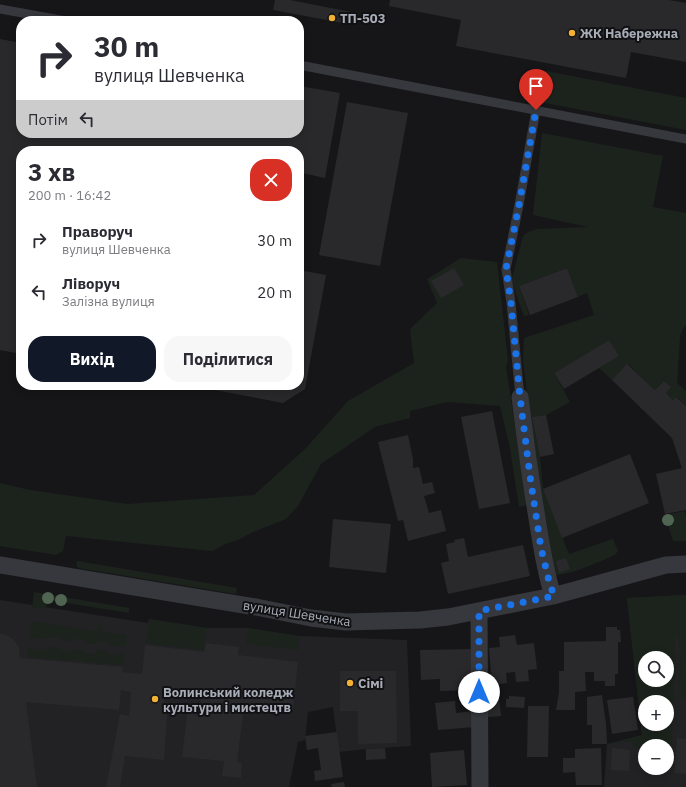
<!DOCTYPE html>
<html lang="uk">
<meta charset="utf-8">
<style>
:root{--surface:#fff;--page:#f7f7f7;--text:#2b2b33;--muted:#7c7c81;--accent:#111827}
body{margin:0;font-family:"IBM Plex Sans",sans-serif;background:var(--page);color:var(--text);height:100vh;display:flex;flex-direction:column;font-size:15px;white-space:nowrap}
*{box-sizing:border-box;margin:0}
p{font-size:13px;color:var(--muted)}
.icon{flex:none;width:22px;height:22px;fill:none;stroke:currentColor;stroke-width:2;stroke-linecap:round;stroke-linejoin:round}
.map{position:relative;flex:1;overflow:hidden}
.drawer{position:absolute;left:16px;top:146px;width:288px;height:244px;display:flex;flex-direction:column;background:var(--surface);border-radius:16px;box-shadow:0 2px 10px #0003}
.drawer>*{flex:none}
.top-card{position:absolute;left:16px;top:16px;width:288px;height:122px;border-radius:16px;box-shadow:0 2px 10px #0003;background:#fff;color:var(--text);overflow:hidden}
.tools{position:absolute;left:638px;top:651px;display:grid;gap:8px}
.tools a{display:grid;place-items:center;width:36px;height:36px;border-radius:50%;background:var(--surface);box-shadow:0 2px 10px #0003;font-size:20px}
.pin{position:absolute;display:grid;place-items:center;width:34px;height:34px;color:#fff;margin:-41px -17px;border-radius:50% 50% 50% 0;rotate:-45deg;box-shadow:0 0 4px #0007}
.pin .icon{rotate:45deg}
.me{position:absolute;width:44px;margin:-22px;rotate:0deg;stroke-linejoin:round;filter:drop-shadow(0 0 3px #0008)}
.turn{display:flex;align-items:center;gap:14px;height:84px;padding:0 12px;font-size:18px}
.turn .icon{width:52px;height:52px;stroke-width:2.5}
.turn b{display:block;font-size:28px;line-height:34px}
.then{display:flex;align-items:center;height:38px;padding:0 12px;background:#0003;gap:8px;font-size:15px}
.round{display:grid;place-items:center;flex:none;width:42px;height:42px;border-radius:16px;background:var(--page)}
.head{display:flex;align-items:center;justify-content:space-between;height:68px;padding:0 12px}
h1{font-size:24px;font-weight:700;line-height:30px}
.button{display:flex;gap:8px;margin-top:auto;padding:8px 12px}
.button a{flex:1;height:46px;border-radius:16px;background:var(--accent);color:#fff;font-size:16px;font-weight:700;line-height:46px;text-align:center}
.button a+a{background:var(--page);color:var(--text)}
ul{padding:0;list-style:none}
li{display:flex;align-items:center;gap:12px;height:52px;padding:0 12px}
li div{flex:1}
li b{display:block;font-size:15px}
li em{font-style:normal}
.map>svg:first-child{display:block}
</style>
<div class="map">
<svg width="686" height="787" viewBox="0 0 686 787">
<rect width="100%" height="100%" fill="#161618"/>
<path fill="#222225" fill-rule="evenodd" d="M686 595V787H604L607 744 642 735 627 598ZM645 658H667V680H645ZM645 702H667V724H645ZM645 746H667V768H645Z
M0 600 148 623 149 619 207 628H248L299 636 407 640 411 746 366 749 339 752 333 707 308 712 305 740 298 742 289 787H0Z"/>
<path fill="#1c231d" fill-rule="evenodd" d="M546 71 686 98V130L540 102Z
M542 133 663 156 653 207 686 213V325L682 330 680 337 677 383 686 391V406L677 397 673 400 666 393 670 387 664 381 655 390 628 364 612 380 599 368 618 356 609 340 554 373 570 402 546 415 532 417 540 457 543 489 569 554 613 539 618 551 615 555C596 563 576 573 556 575L553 573 533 442 523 360 524 338 579 320 594 315 587 293 578 297 567 268 519 286 529 315 524 316 515 292 512 278 523 236 528 232 537 229 588 227 533 215Z
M461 258 497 262 508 360 506 367 527 505 519 507 510 448 500 406 447 402 410 411V418L375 427 321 464 298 506 286 519 251 533 238 540 225 544 212 551 66 536 63 551 56 555 0 546V483L30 490 128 504 254 495 305 449 348 401 414 363 410 329 437 303 427 279Z
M685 511 686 517V541H673L665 515Z
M77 561H78L237 588 236 594 78 568 76 565Z
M34 592 129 608V613L48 600 46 608H32Z
M686 595V699L679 698 680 651 679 638 675 637V666L670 762 667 761V746H645V753L629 741 607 744 642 735 627 598ZM645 658H667V680H645ZM645 702H667V724H645Z
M149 619 207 628 204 650 146 643Z
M31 621 96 631 98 625H103L102 632 127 635 125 647 110 645 109 642 98 641 96 644 86 643 84 639H73L72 642 62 641 61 637H50L48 639 29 638Z
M248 628 299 636 298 650 246 644Z
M48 647 58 648 59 650 70 652 72 649 82 650 84 653 95 654 97 650 106 652 108 654 118 656 120 653 124 654 123 665 27 657 28 648 45 650Z"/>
<path fill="#29292c" d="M275 0H290L351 12 348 24 273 10Z
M390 0H669L686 3V62L631 52 626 78 456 46 461 20 389 6Z
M0 39 21 43V133H299V86L340 93 325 178 302 173 300 183H299V151H21V354L0 350Z
M347 102 408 113 380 266 319 255Z
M454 268 464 285 441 298 431 281Z
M567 268 578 297 530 315 519 286Z
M299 270 326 275 305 389 283 403 194 386V385H299Z
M609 340 619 356 564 389 554 373Z
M627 364 655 390 664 381 671 387 666 393 673 400 676 397 686 406V510L665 514 656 474 682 468 672 438 612 380Z
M492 411 510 503 479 509 461 417Z
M546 415 554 454 540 457 532 417Z
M408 435 413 459V468L419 467 423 484 432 482 435 493 424 496 429 513 441 510 446 531 408 541 403 520 398 521 378 442Z
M630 454 649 503 562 538 543 489Z
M333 519 391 524 386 573 329 567Z
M464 538 468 557 523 545 530 576 448 594 441 563 449 561 446 544 455 542 454 540Z
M566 558 570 569 559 573 556 561Z
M606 627H617V630H620L621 642H618V674H615V686H605V681H594V672H585L586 691 575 692V710H556L559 692V671H564V642L606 641Z
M0 633 8 636 14 640 19 647 20 658 123 667 122 672 142 674 145 645 204 652 206 643 239 647 238 655 298 662 293 709 232 703 231 712 243 714 237 762 242 763 241 778 222 776 224 761 182 757 188 707 200 708 201 699 165 695 164 702 168 703 164 760 125 756 120 787H106L120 714 129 716 131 692 121 690 119 710 26 702 37 787H0Z
M515 635 517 645 534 643 537 669 528 670 529 681 516 682 515 672 506 673 507 683 492 685 489 648 500 647 499 637Z
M471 649 472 690 440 691V679L421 680 420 650Z
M340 671H396L397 743 358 744V711H340Z
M602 695 606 724 607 744H592V725H587V697Z
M509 696 525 697 524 708 506 707V699H509Z
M499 697 501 716 488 717 487 698Z
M633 697 638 730 612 734 607 700Z
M455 701 456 713 474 711 475 727 438 730 435 703Z
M528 706H549L548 757H527Z
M337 732 343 777 315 781 314 771 321 770 318 748 307 750 305 736Z
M677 738 686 739V774L674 773Z
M385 748 386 759 366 760V749Z
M601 748 602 785H576L575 772 563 773V758H575V749Z
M612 748 630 750 629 771 611 770Z
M464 750 467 785 432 787 430 753Z
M344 782 345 787H332L331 784Z"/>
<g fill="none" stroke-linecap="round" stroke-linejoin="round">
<path stroke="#37383d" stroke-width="9" d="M0 9 66 21
M299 65 686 139
M520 397 511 303 506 269 519 205 536 110"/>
<path stroke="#37383d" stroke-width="17" d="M520 397C525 437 530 478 537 518 541 544 545 571 553 596
M0 565 256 607 311 618 346 622 420 620 448 617 553 596 666 565 686 564
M479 611 480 787"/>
</g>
<g fill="#506452">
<circle cx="668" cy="520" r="6"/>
<circle cx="48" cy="598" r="6"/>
<circle cx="61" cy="600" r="6"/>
</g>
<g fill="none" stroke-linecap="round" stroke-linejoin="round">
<path stroke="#1a73e8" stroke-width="7" stroke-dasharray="0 12.6" d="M479 692V611L554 596 549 581 541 548 530 476 520 397 511 303 506 269 519 205 536 110"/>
</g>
<g fill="#f2b134" stroke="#111113" stroke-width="1.5">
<circle cx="332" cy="18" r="4"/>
<circle cx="572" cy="33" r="4"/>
<circle cx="350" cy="683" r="4"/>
<circle cx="155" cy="699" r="4"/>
</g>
<g text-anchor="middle" stroke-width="4" stroke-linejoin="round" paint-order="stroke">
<g font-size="13" font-weight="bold" fill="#a8adb8" stroke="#111113" text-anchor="start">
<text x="340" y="23">ТП-503</text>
<text x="580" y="38">ЖК Набережна</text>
<text x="358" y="688">Сімі</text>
<text x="163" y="697">Волинський коледж<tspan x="163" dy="15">культури і мистецтв</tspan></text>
</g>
<g font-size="13" fill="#a8adb8" stroke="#111113">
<text transform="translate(297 613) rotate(9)" y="5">вулиця Шевченка</text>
</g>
</g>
</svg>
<div class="tools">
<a><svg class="icon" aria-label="search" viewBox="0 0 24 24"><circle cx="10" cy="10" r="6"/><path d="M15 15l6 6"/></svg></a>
<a>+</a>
<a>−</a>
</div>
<div class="pin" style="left:536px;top:110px;background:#d93025"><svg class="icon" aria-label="arrive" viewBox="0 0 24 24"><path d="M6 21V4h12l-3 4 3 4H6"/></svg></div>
<svg class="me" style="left:479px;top:692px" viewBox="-20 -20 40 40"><circle r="19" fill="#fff"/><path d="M0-13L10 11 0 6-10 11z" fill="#1a73e8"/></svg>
<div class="top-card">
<div class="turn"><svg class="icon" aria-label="right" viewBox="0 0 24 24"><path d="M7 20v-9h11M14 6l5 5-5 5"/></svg><div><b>30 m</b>вулиця Шевченка</div></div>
<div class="then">Потім<svg class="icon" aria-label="left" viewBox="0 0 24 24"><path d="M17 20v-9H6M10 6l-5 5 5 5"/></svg></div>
</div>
<section class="drawer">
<div class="head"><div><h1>3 хв</h1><p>200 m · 16:42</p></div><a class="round" style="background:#d93025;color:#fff"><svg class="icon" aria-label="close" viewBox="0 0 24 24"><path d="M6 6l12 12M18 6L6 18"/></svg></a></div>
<ul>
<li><svg class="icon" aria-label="right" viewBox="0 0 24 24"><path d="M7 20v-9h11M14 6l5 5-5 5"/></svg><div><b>Праворуч</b><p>вулиця Шевченка</p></div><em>30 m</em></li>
<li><svg class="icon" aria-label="left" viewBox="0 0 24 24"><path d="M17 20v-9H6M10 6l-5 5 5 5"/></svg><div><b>Ліворуч</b><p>Залізна вулиця</p></div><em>20 m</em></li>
</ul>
<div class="button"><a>Вихід</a><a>Поділитися</a></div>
</section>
</div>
